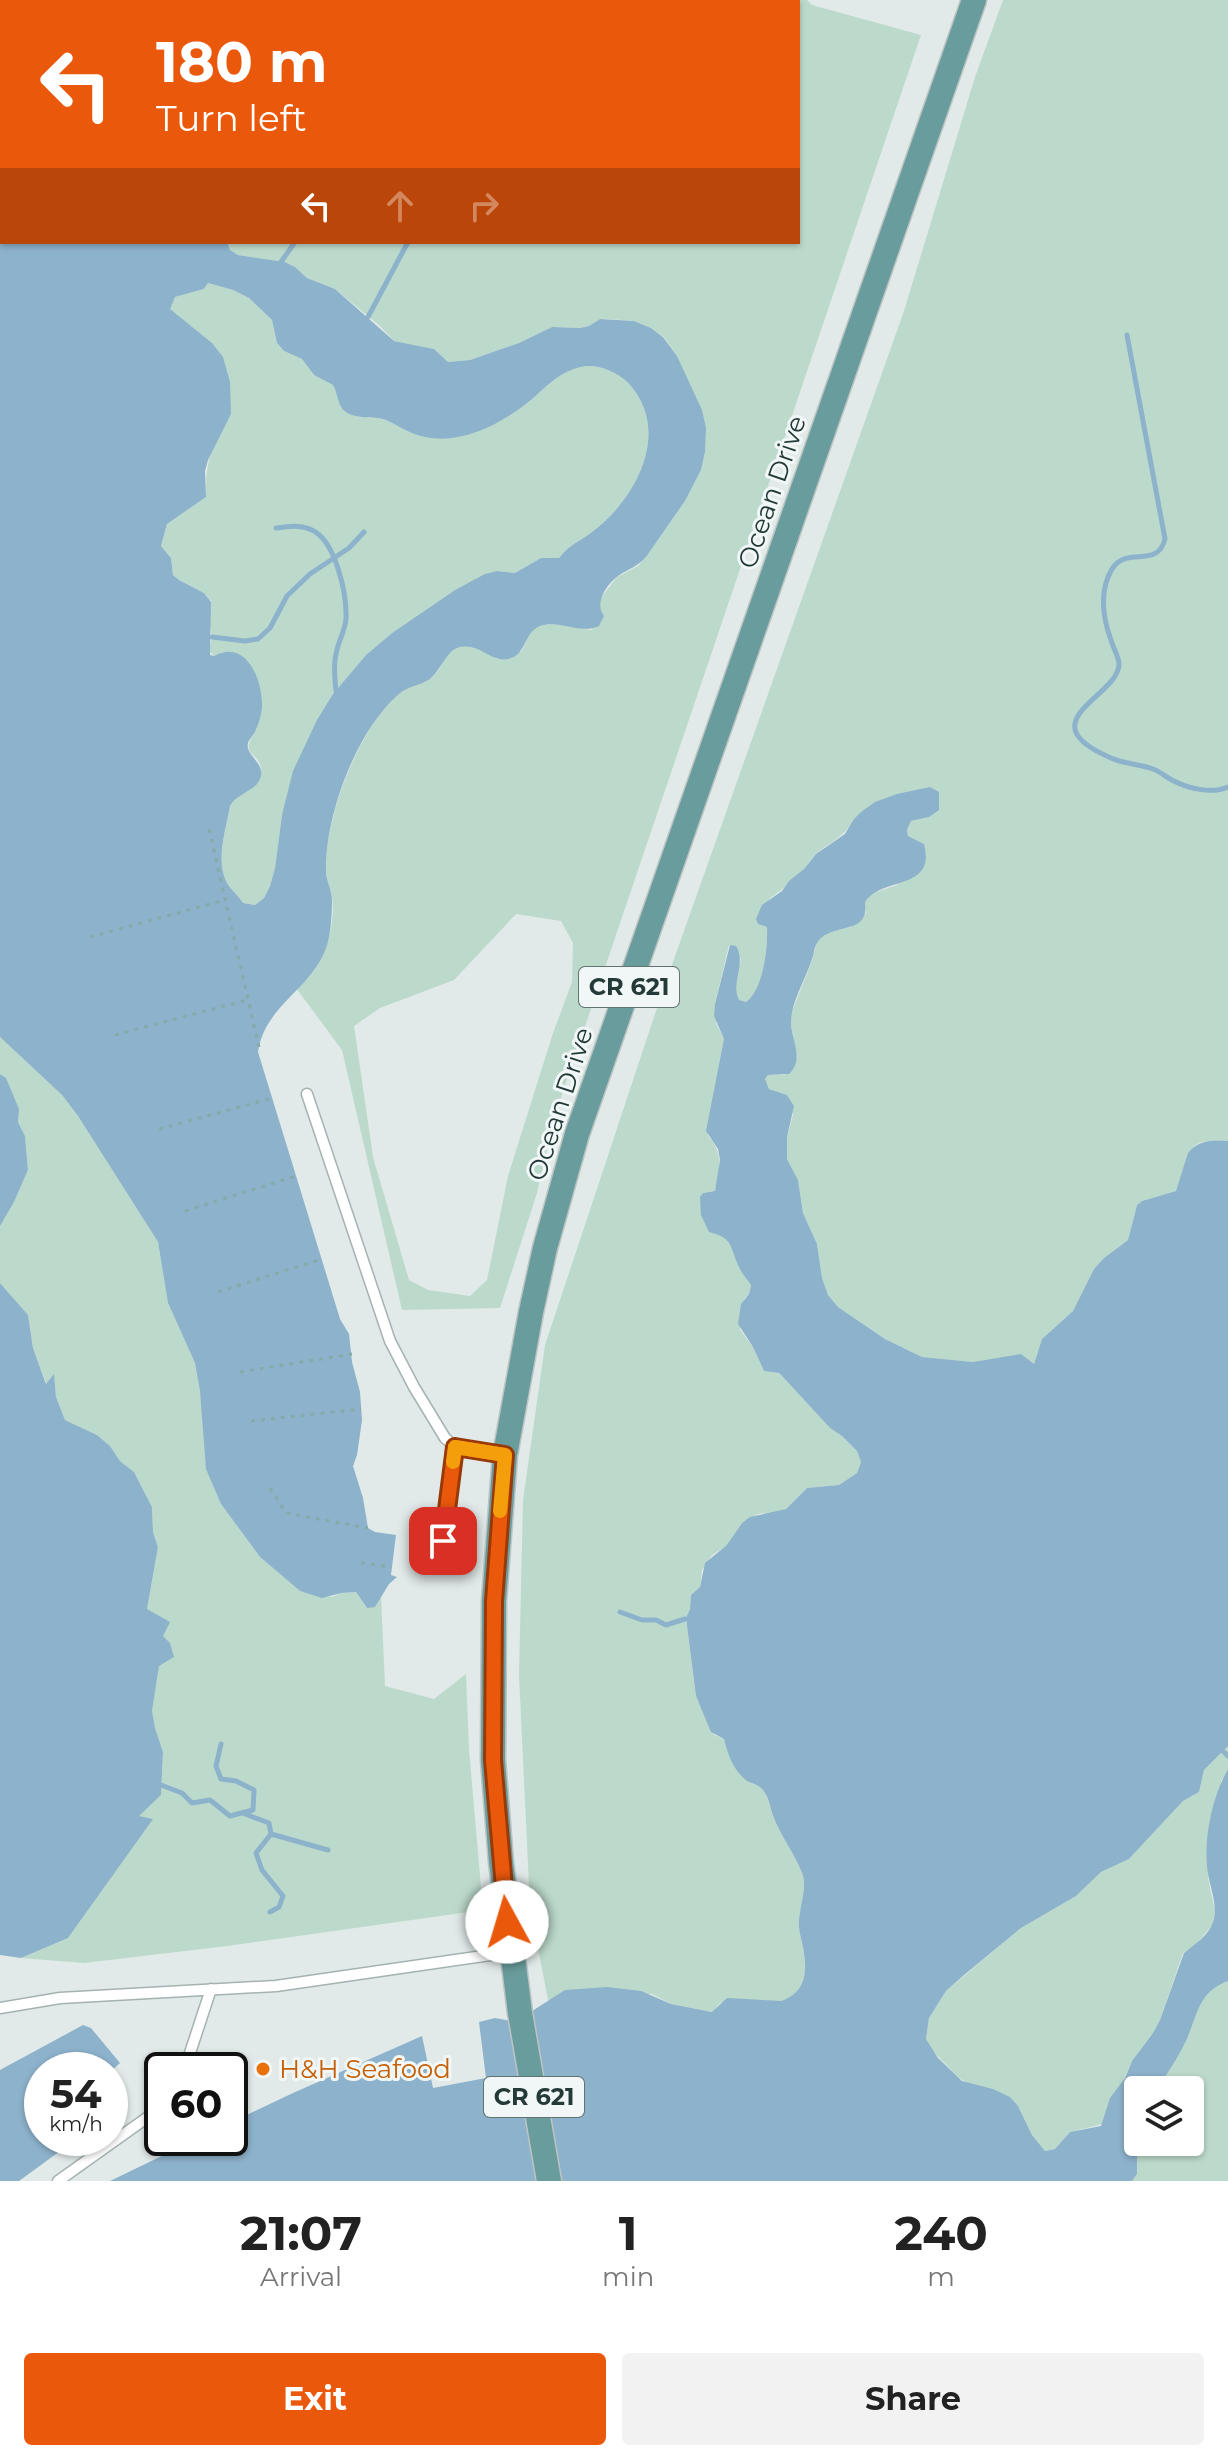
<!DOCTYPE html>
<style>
:root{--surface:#fff;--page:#f2f2f2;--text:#222;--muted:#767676;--accent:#ea580c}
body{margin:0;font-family:Montserrat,sans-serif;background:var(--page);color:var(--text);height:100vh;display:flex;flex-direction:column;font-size:30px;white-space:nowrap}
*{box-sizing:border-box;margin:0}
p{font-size:26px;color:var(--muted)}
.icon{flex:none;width:44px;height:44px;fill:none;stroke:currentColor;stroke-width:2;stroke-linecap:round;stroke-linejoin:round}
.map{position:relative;height:2181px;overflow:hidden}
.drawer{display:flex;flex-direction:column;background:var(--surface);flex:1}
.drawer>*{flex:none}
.guide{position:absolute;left:0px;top:0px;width:800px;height:244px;box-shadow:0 2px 6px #0004;background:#ea580c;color:#fff;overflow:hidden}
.controls{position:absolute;left:1124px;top:2076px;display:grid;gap:16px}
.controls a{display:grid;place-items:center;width:80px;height:80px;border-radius:8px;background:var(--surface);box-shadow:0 2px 6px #0004;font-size:40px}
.speed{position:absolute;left:24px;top:2052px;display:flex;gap:16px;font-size:40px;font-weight:700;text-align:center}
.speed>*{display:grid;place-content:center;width:104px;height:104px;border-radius:50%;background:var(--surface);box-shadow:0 2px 6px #0004;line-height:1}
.speed small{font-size:20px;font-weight:400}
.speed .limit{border:4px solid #111;border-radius:12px;background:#fff;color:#111}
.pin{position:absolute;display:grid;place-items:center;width:68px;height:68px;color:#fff;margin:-34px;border-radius:16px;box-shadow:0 4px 12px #0006}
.me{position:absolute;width:88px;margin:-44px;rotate:354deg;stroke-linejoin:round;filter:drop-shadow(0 0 6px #0008)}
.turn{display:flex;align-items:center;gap:28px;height:168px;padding:0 24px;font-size:36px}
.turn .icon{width:104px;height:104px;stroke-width:2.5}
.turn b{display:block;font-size:56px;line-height:68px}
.lanes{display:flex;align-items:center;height:76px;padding:0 24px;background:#0003;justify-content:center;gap:40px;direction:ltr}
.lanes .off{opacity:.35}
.eta{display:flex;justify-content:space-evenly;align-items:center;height:136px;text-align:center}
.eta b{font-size:48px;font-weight:700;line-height:56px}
.primary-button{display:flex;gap:16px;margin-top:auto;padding:16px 24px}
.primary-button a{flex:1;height:92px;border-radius:8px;background:var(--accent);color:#fff;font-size:32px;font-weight:700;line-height:92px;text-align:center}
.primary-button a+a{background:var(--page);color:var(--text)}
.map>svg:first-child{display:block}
</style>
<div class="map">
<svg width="1228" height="2181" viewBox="0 0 1228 2181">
<rect width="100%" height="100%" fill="#e1eae9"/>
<path fill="#bcdacb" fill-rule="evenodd" d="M233 0H807L812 5 921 35 554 1118 537 1193 500 1308 402 1310 342 1050 296 988C324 971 336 928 332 896 330 888 327 880 326 872 325 856 329 833 333 818 340 785 363 733 385 708 393 699 402 690 413 686 420 683 425 683 430 679 441 671 443 658 452 650 466 638 485 652 497 659L522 651C525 645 527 637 531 632 543 617 576 628 592 630L600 611 599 600 617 577 638 566 646 557 685 501 701 470 705 452 677 356 664 337 651 328 634 321 608 319H600L589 326 580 328 552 327 519 343 470 360 448 362 434 349 394 341 380 326 335 289 307 278 295 267 285 262 238 255 230 250 227 242H798V2H235ZM516 914 561 921 573 943 572 982 553 1033 508 1176 487 1280 470 1296 428 1290 409 1280 373 1157 354 1026 380 1008 454 980Z
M1003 0H1228V1141C1175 1137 1195 1161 1176 1191L1142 1201 1137 1205 1128 1240 1104 1258 1094 1269 1073 1311 1042 1339 1034 1364 996 1359 973 1362 922 1357 885 1339 838 1307 828 1295 822 1278 817 1244 803 1213 798 1180 787 1159V1137L793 1115 787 1095 769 1089 765 1079 768 1075H785L797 1058 791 1024V1014L812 961 817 942 828 932 851 927 866 913 865 903 871 894 897 885 925 862 926 854 924 844 908 836 907 830 911 821 929 817 853 819C845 837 830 842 816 854 810 859 808 865 803 870 793 880 781 891 769 899L765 925 767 927C768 948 763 990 746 1002L739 1000C732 987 737 973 741 959L729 945 715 1004 716 1023 724 1039 708 1136C723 1151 721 1172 715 1191L703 1193 722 1235 733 1248 739 1266 751 1285 749 1294 744 1299 740 1330 753 1347 764 1371 779 1373 783 1377 830 1428 842 1436 857 1451 861 1462 857 1473 839 1485 807 1488 786 1509 776 1512 758 1514 742 1523 728 1545 712 1555 702 1570 700 1587 691 1595 690 1609 686 1618 696 1696 714 1735 724 1739C728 1754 734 1771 748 1781 753 1785 759 1785 763 1790 768 1796 770 1806 772 1813 779 1834 794 1852 802 1873 809 1891 795 1913 800 1934 806 1959 813 1990 781 2001L720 2003 713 2012 671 2004 652 1994 548 2000 530 1907 519 1675 523 1500 545 1345 663 990 904 311 975 77Z
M208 283 233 290 249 298 272 320 277 343 284 351 302 359 314 375 333 385C337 392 337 400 341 407 349 421 374 415 386 420 399 426 410 434 425 437 463 444 503 423 531 400 547 386 559 372 581 367 597 363 620 373 630 385 672 433 635 500 592 532 579 542 570 544 559 558H541L515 573 498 571 455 590 392 633 366 655 333 694 282 815 275 868 270 886 264 898 255 905 243 903C239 896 231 890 227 883 215 860 226 830 230 806 237 793 260 790 261 774 264 750 235 759 257 729L223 652 214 656 209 651 212 637 209 618 211 601 204 593 179 580 173 575 171 558 161 546 167 524 206 497C205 462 212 444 231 414L212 343 169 309 175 297 204 289Z
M0 1037 62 1095 78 1116 158 1242 168 1303 195 1363 221 1504 260 1557 300 1591 332 1597 341 1593 356 1592 366 1607H375L381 1595 385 1686 434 1699 466 1674 469 1749 483 1910 227 1946 84 1963 21 1958 68 1938 152 1819 138 1816 161 1795 163 1752 155 1728 152 1711 163 1636 147 1609 158 1547 153 1532 152 1507 134 1472 120 1461 110 1446 97 1435 65 1420 56 1397 54 1376 47 1385 33 1348 28 1315 0 1283V1226L14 1202 28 1170 25 1136 18 1122 6 1078 0 1074Z
M1228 1746V1769L1221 1781 1208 1878 1215 1911 1212 1925 1195 1946 1183 1953 1160 2020 1153 2033 1132 2061 1103 2124 1070 2132 1055 2149 1045 2151 1032 2135 1018 2106 993 2089 969 2084 958 2077 930 2048 926 2039 929 2018 946 1991 1021 1928 1076 1896 1101 1872 1129 1859 1183 1801 1199 1792 1204 1770Z
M1228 1981V2181H1132L1137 2174 1138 2141 1190 2142V2090H1156C1167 2074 1178 2058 1186 2041 1198 2015 1198 1992 1228 1981Z"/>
<path fill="#8db2cb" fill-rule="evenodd" d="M0 0H233L235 2H2V242H227L230 250 238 255 285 262 295 267 307 278 335 289 394 341 434 349 448 362 470 360 519 343 552 327 580 328 589 326 600 319 634 321 651 328 663 337 677 356 702 410 706 428 705 452 701 470 685 501 646 557C637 567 628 569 618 576 606 585 594 603 604 616L599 626C581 635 559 619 540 626 523 633 527 655 508 659 490 663 479 641 457 648 447 651 440 671 430 679 420 686 407 686 398 695 356 731 325 816 326 871 326 880 332 890 332 900 332 913 331 930 328 942 316 988 265 1003 258 1052L340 1319 349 1334 352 1362 360 1392 362 1420 357 1455 353 1466 363 1498 368 1528 375 1532 396 1535 391 1575 397 1577 389 1584 375 1607 367 1608 356 1592 341 1593 322 1598 300 1591 260 1557 221 1504 206 1469 200 1391 195 1363 168 1303 158 1242 78 1116 62 1095 0 1037ZM208 283 233 290 249 298 272 320 277 343 284 351 302 359 314 375 333 385C337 392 337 400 341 407 349 421 374 415 386 420 399 426 410 434 425 437 463 445 503 423 531 400 547 386 559 372 581 367 597 363 620 373 630 385 672 433 635 500 592 532 579 542 570 544 559 558H541L515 573 497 571 485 574 455 590 392 633 366 655 333 694 317 720 293 771 282 815 275 868 270 886 264 898 255 905 243 903C239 896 231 890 227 883 215 860 226 830 230 806 237 793 258 791 261 776 264 762 245 755 248 743 248 741 254 734 255 732 258 726 261 716 262 708 263 681 247 638 214 656L210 655 211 602 204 593 179 580 173 575 171 558 161 546 167 524 206 497 205 471 208 460 231 414 230 382 223 357 212 343 170 309 175 297 204 289Z
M930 787 939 792V810L929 817 911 821 907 830 908 836 924 844C937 892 879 876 865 903 870 941 821 917 814 952 809 974 791 1001 791 1022 791 1040 805 1059 789 1074L768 1075 765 1079 769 1089 787 1095 794 1106 787 1137V1159L798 1180 803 1213 817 1244 822 1278 828 1295 838 1307 885 1339 922 1357 973 1362 1021 1354 1034 1364 1042 1339 1073 1311 1094 1269 1104 1258 1128 1240 1137 1205 1142 1201 1176 1191 1188 1153C1198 1140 1213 1140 1228 1141V1746L1204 1770 1199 1792 1183 1801 1129 1859 1101 1872 1076 1896 1021 1928 964 1975 946 1991 929 2018 926 2039 938 2058 962 2081 993 2089 1010 2097 1018 2106 1032 2135 1045 2151 1055 2149 1070 2132 1101 2126 1110 2098 1125 2078 1132 2061 1153 2033 1160 2020 1184 1953C1194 1945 1209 1935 1213 1922 1219 1903 1208 1884 1207 1866 1204 1835 1213 1795 1228 1769V1981C1198 1992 1198 2015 1186 2041 1178 2058 1167 2074 1156 2090H1138L1137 2174 1132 2181H110L199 2138H230V2123L293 2093 422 2036 433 2088 486 2078 479 2022 495 2018 512 2021 529 2013 565 1990 607 1987 641 1991 671 2004 712 2012 727 1998 781 2001C813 1990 806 1959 800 1934 795 1913 809 1891 802 1873 794 1852 779 1834 772 1813 770 1805 768 1796 763 1790 759 1785 753 1784 747 1781 733 1770 728 1755 724 1739L711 1732 696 1696 686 1618 690 1609 691 1595 700 1587 705 1563 727 1545 742 1523 750 1517 786 1509 807 1488 839 1485 857 1473 861 1462 857 1451 842 1436 830 1428 783 1377 779 1373 764 1371 753 1347 738 1324 741 1304 749 1294 751 1285C747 1279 742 1274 739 1267 730 1248 734 1238 709 1232L701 1215 700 1197 703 1193 715 1191 720 1160 718 1149 706 1131 724 1039 714 1016 715 1004 730 945 736 946C747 964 730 982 739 1000L746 1002C763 990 768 948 767 927L758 924 756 919 762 905 782 891 789 881 804 869 816 854 845 834 853 820 861 812 875 802 897 794Z
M0 1074 6 1078 19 1109 18 1122 25 1136 28 1170 14 1202 0 1226Z
M0 1283 28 1315 33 1348 46 1384 54 1374 56 1397 65 1420 97 1435 110 1446 120 1461 134 1472 152 1507 153 1532 158 1547 147 1609 170 1622 163 1636 170 1643 174 1657 159 1666 152 1711 155 1728 163 1752 161 1795 139 1816 153 1819 68 1938 21 1958 0 1955Z
M83 2025 91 2028 120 2063 110 2072V2070H42V2138H78L19 2181H0V2070Z"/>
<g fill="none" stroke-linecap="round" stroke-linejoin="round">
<path stroke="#8db2cb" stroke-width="5" d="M281 262 295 242
M368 317 408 242
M1127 335 1165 539C1157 570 1127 545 1112 569 1099 591 1103 618 1111 640 1113 647 1118 656 1119 663 1121 696 1024 721 1111 758 1124 764 1140 764 1153 769 1161 772 1167 778 1174 781 1189 789 1213 794 1228 787
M276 528C288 527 300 524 312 530 336 541 347 595 346 619 345 631 338 642 336 654 333 666 335 680 336 691
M212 637 245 641 258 639 270 628 287 596 310 574 349 548 364 532
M620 1612 642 1620H656L666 1625 685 1619
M1224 1752 1228 1756
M161 1785 182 1793 192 1803 210 1800 230 1816 253 1810 254 1790 236 1781 221 1779 216 1766 221 1744
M245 1814 269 1823 271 1834 256 1853 262 1870 283 1896 279 1907 270 1912
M271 1834 328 1850"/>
<g stroke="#a4b2b1" stroke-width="13">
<path id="lane" d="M307 1094 390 1341 414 1387 445 1438 455 1447 503 1455
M443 1541 455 1447
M0 2008 60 1998 276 1986 511 1952
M182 2070 188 2059 211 1989
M58 2181 162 2107"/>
</g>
<g stroke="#bdc4c4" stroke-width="27">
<path id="primary" d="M549 2181 520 2013 501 1862 493 1760 494 1601 505 1455 531 1312 545 1248 577 1134 974 0"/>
</g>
<path stroke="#84aba9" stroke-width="3" stroke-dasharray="4 6" stroke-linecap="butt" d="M209 829 259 1047
M90 937 225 900
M115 1035 247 1000
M159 1129 273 1098
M185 1211 296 1176
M218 1292 322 1259
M240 1372 352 1354
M251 1421 361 1409
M270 1488 286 1513 368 1528
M361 1563 391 1567"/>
<use href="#lane" stroke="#fff" stroke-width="10"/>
<use href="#primary" stroke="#699c9c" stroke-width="24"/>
</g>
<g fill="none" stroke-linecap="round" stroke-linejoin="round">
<g stroke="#983908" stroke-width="20">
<path id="route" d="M443 1541 455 1447 505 1455 494 1601 493 1760 507 1922"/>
</g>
<use href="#route" stroke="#ea580c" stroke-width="14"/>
<path stroke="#f59e0b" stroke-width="14" d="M453 1462 455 1447 505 1455 500 1511"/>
</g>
<circle fill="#e8710a" stroke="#f1f7f6" stroke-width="3" cx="263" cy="2069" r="8"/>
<g text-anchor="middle" stroke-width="6" stroke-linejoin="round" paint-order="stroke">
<g fill="#f1f7f6" stroke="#617372" stroke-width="2">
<rect x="579" y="967" width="100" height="40" rx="6"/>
<rect x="484" y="2077" width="100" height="40" rx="6"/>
</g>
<g font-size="24" font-weight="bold" fill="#233a39">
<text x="629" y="995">CR 621</text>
<text x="534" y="2105">CR 621</text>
</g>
<g font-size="26" fill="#233a39" stroke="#f1f7f6">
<text transform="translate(772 492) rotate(-71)" y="9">Ocean Drive</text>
<text transform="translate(560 1104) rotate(-72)" y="9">Ocean Drive</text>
</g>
<g font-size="26" fill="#c56008" stroke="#f1f7f6" text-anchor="start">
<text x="279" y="2078">H&amp;H Seafood</text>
</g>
</g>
</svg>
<div class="controls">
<a><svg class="icon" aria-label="layers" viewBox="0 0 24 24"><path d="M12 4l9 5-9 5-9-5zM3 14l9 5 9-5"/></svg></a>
</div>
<div class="speed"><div>54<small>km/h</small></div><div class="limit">60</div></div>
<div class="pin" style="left:443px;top:1541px;background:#d93025"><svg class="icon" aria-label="arrive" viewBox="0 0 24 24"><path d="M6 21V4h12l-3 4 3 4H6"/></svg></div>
<svg class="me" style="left:507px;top:1922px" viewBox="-20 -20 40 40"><circle r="19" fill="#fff"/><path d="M0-13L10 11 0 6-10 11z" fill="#ea580c"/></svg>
<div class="guide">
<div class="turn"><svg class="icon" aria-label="left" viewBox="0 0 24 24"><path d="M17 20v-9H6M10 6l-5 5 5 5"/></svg><div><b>180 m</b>Turn left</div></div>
<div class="lanes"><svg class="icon" aria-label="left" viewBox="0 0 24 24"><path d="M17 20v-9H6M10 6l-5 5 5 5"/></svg><svg class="icon off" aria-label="ahead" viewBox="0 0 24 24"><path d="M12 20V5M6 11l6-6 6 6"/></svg><svg class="icon off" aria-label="right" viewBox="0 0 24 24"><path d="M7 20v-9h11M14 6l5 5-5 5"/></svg></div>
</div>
</div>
<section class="drawer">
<div class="eta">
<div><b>21:07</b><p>Arrival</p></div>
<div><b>1</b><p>min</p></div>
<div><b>240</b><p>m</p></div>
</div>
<div class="primary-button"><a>Exit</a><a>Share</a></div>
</section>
